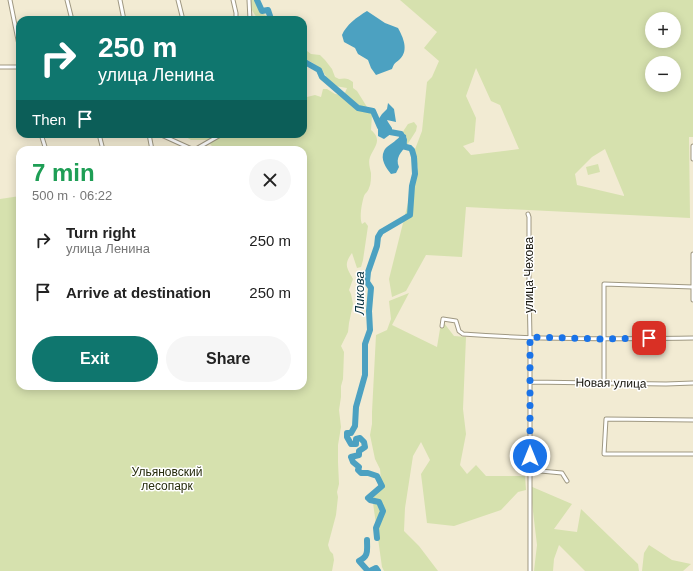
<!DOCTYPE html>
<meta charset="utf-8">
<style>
:root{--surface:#fff;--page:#f6f6f6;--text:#222;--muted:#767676;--accent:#0f766e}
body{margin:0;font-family:Arial,sans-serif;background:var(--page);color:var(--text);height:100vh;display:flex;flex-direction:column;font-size:15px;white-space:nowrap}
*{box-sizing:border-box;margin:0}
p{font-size:13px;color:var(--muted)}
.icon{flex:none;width:22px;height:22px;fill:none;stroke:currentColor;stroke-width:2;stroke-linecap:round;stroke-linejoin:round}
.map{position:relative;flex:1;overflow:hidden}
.panel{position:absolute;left:16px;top:146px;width:291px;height:244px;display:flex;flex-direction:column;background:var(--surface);border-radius:12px;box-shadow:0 2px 10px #0003}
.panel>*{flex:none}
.hud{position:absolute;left:16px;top:16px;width:291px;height:122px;border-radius:12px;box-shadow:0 2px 10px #0003;background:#0f766e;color:#fff;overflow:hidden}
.buttons{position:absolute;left:645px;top:12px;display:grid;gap:8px}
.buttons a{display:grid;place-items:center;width:36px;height:36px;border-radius:50%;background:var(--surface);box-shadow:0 2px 10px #0003;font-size:20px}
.pin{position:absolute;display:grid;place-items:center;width:34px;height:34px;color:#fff;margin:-17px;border-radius:8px;box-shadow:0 2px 6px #0006}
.me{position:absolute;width:44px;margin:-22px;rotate:0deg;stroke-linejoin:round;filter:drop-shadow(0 0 3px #0008)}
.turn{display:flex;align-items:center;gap:14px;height:84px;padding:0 16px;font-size:18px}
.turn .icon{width:52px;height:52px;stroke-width:2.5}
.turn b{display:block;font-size:28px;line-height:34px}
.then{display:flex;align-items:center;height:38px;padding:0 16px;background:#0003;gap:8px;font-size:15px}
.round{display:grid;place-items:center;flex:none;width:42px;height:42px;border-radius:21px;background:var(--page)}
.summary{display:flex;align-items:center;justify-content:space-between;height:68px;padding:0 16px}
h1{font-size:24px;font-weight:600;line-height:30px;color:#1e9e55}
.cta{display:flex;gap:8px;margin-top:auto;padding:8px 16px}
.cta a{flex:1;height:46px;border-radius:24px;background:var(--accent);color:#fff;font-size:16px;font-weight:600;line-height:46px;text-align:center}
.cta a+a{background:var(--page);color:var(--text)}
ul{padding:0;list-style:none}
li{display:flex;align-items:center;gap:12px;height:52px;padding:0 16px}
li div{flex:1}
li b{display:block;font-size:15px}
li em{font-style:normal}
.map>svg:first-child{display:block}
</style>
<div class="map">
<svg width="693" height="571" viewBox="0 0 693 571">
<rect width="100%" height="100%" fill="#f2ebd3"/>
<path fill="#d6e1ae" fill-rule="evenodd" d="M250 0H256C259 13 263 14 274 20H258L252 10Z
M400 0H693V137H689L690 218 466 207 462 257 426 255 406 291 392 297 389 279 408 203 418 168 414 152 422 131 427 82 432 77 439 61 424 48 437 32ZM652 19H674V41H652ZM652 63H674V85H652ZM476 68 491 101 500 105 519 149 471 155 463 146 474 142 476 118 466 96ZM605 149 624 195V196L577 185 575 174 592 157Z
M303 48 311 54 320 55 325 60 332 69 335 77 339 79C345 78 348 78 353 82V88L357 91 372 115 371 130C383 140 374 147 370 157 368 162 370 168 371 173 371 178 371 184 369 188 368 192 365 193 364 196 362 202 359 218 362 224L365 222 368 226 363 260 361 267 357 268 352 253C344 264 346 267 353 279L349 290 351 294 353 304 349 323 348 332 341 346 344 352 343 379 341 386V397L339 410 341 427 338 445V462L339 484 337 492 338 497 336 515 328 545 330 551 333 554 334 560 332 571H0V199L20 196V386H303V150H217L213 147 206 140H191L181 134H303V98L315 95 321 97 323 89H327L335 94 344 95 347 88 335 86 323 81 326 76C319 66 314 63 303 58Z
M414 122 417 126 416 131 407 145 406 135 402 133 408 124Z
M598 164 600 172 588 175 586 167Z
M409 293 392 325 437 347 441 323H444L454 336 466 337 463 409 466 434 460 465 467 474 476 465 486 476H525L526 490 518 492 501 510 454 526 427 523 421 474 430 460 421 442 413 456 405 508 404 531 419 546 438 571H384L382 567 373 503 374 493 381 480 380 469 375 459 370 435 372 424V412L376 335 387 330 391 319 389 301Z
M530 486 572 504 554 529 577 532 581 509 638 564 639 571H585L559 545 554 559 553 571H534L537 545Z
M649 545 672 560 691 564 683 571H642L644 553Z"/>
<path fill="#4ca1c1" d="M367 11 385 23 398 28C403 37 409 50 400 59 395 64 395 61 392 69L376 75 371 68 368 60 358 54 355 48 344 42 342 35C346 25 357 17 367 11Z
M388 103 394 109 396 122 387 120 388 122 392 128V133L384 139 378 136V127L376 123 382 114 387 109Z
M402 133 406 135 407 145C401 152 395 158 399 167L396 173 391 174C386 168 380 159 384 151 386 146 392 144 396 140 399 138 400 136 402 133Z"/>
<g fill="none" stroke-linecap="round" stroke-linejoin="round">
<path stroke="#4ca1c1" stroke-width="6" d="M257 0 262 11 268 10 271 19 282 20
M303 61 319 70 322 77 358 108 373 111 380 127 390 132 401 134 404 140 402 146 410 148 412 150 414 157 415 174 412 186 410 215 381 232 378 237 377 246 368 272 367 282 371 288 369 311 370 330 365 344V375L356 407 355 426 351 433H347V437L351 444H356V439L360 438 364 442 365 447 359 451V455L351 457 353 462 359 467 358 470 361 473H368L377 476 382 486 368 498 370 500 379 502 383 511 376 528 377 538
M367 540C367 551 369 556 359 561L368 571
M370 571 376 568 378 571"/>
<g stroke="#9f9882" stroke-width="5">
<path id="street" d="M10 0 20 50
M67 0 72 20
M120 0 124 20
M178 0 183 20
M233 0 236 13V20
M249 0 250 20
M0 67H20
M41 134 46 150
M99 134 103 150
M149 134 152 150
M159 134 192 149H196L222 134
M693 146V159
M528 214 529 217V288L530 337V571
M693 254V300
M442 326 443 319 456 321 459 331 463 334C539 340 616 339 693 338
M530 382 666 384 693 383
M604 383V284L693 287
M693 420 606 419 604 454H693
M530 470 562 473 567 481"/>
</g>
<use href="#street" stroke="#fff" stroke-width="3"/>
</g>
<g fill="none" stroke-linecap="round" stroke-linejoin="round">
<path stroke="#1a73e8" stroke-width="7" stroke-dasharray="0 12.6" d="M530 456V337L604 339 649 338"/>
</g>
<g text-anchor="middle" stroke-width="3" stroke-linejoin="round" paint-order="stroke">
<g font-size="12" fill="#16140c" stroke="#fff">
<text transform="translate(529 275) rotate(-90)" y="4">улица Чехова</text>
<text transform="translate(611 383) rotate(1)" y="4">Новая улица</text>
</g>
<g font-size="12" fill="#272c0d" stroke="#fff">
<text x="167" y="476">Ульяновский<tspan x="167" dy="14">лесопарк</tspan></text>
</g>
<g font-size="13" font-style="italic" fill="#062f3d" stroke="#fff">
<text transform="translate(359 293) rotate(-90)" y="5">Ликова</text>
</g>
</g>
</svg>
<div class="buttons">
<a>+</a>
<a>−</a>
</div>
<div class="pin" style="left:649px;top:338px;background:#d93025"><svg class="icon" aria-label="arrive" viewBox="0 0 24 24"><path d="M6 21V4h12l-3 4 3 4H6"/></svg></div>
<svg class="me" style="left:530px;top:456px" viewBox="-20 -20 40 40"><circle r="17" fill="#1a73e8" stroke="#fff" stroke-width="3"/><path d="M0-11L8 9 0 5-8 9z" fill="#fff"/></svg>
<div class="hud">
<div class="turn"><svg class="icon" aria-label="right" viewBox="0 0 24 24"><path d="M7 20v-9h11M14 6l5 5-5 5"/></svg><div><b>250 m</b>улица Ленина</div></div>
<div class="then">Then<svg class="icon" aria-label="arrive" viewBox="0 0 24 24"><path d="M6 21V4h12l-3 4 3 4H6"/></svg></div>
</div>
<section class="panel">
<div class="summary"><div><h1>7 min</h1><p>500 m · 06:22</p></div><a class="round"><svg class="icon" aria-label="close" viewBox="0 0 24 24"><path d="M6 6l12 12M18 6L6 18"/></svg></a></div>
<ul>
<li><svg class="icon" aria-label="right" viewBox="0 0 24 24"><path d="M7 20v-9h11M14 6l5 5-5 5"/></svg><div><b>Turn right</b><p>улица Ленина</p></div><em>250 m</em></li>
<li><svg class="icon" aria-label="arrive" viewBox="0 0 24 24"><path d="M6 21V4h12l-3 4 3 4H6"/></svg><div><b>Arrive at destination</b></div><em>250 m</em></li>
</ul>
<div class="cta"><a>Exit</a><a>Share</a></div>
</section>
</div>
